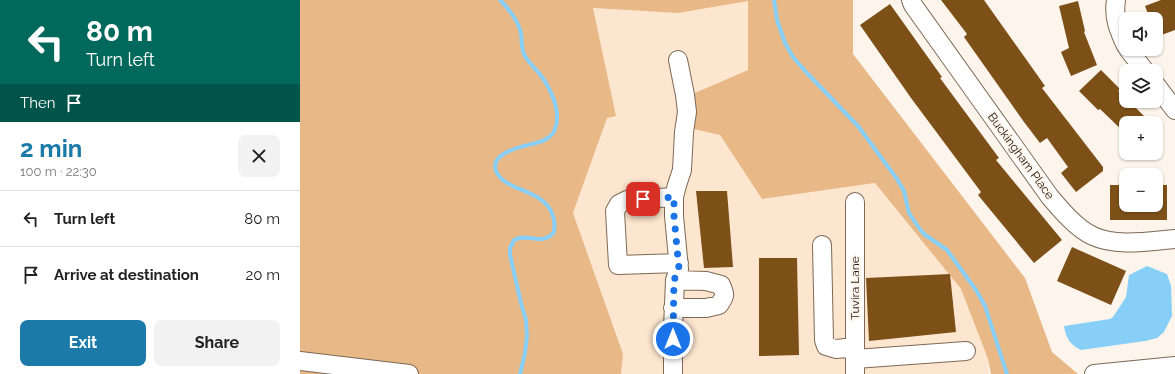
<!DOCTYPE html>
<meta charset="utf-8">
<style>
:root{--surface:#fff;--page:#f2f2f2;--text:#222;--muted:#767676;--line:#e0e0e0;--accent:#1b7aa7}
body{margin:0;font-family:Raleway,sans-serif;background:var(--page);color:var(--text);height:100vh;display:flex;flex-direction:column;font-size:15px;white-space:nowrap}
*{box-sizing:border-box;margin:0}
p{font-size:13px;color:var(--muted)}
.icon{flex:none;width:22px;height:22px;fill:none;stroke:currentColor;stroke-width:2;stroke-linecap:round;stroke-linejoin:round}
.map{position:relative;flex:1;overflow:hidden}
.panel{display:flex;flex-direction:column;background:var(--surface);width:300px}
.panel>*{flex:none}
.hud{background:#00695c;color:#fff;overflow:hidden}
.buttons{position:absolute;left:819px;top:12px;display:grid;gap:8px}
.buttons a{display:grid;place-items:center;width:44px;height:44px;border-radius:8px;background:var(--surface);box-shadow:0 1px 3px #0004;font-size:20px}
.pin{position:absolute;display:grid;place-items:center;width:34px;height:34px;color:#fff;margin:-17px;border-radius:8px;box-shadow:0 2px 6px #0006}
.me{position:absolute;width:44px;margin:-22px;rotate:0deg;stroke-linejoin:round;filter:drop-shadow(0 0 3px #0008)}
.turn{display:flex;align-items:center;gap:14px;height:84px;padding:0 20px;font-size:18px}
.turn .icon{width:52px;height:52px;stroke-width:2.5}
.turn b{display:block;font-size:28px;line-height:34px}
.then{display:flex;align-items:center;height:38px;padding:0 20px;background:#0003;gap:8px;font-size:15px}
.round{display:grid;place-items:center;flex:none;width:42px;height:42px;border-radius:8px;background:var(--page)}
.head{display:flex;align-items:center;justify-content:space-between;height:68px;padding:0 20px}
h1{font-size:24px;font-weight:700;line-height:30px;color:var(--accent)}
.cta{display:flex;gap:8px;margin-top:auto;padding:8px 20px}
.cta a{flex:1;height:46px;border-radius:8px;background:var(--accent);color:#fff;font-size:16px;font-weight:700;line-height:46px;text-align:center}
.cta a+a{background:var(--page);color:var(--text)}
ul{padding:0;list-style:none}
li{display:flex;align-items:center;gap:12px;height:56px;padding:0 20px;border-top:1px solid var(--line)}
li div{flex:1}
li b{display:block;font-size:15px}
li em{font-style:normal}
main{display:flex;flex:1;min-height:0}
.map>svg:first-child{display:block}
</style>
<main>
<section class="panel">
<div class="hud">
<div class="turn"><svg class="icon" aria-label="left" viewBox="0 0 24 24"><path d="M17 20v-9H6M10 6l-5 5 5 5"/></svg><div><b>80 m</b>Turn left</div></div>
<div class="then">Then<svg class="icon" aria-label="arrive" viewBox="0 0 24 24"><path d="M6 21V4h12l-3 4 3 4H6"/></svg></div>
</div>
<div class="head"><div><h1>2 min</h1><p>100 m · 22:30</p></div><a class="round"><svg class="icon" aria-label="close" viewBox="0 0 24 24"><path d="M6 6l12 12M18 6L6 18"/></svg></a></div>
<ul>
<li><svg class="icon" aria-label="left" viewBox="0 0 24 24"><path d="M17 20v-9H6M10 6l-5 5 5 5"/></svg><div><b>Turn left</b></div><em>80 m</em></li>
<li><svg class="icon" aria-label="arrive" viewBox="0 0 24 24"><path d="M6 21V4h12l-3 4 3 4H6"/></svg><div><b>Arrive at destination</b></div><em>20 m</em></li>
</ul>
<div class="cta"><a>Exit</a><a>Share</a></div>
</section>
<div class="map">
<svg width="875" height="374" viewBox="0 0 875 374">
<rect width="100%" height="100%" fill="#fdf4eb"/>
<path fill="#fde6cf" d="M448 1V70L390 95 420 135 462 199 575 183 661 289 688 359 689 374H321L323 354 273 213 307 117 316 116 293 8 378 13Z"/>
<path fill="#e8b887" d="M0 0H553V54L725 278 752 352 778 374H691L688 359 661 289 575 183 462 199 420 135 394 129 390 95 448 70V1L378 13 293 8 316 116 307 118 273 213 323 354 321 374H0Z"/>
<path fill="#88cff8" d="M847 266 867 274 871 286 872 316 864 332 857 338 845 341 781 350C770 345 766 338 764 326L810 319 813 317 826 297 829 275Z"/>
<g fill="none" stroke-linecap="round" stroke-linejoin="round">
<path stroke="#88cff8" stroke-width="4" d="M200 0C208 8 218 21 221 33 222 40 221 47 224 54 227 61 234 67 239 73 250 87 262 111 255 129 253 136 243 142 236 143 225 146 189 152 196 171 204 191 239 188 251 211 254 217 255 225 254 232 242 247 228 232 214 240L210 248V255L221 303 226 320 227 336 225 353 220 374
M474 0 477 20 485 43 493 57 506 72 558 126 597 179 604 191 609 213 619 228 624 234 647 250 676 290 685 306 707 374"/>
</g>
<path fill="#7d5018" d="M641 0H684L745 86 742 88 803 167V171L776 192 761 173 768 167 747 138 740 143 724 122 664 37 667 34Z
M861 0H875V30L856 37V19H850L845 6Z
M778 1 785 31 784 32 797 65 771 76 761 52 769 48 759 6Z
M590 4 642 77 640 78 699 158 696 160 762 240 734 263 678 195 681 192 611 98 560 25Z
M801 70 820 89 818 91 826 98V101H829L845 117 840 123H826V134L800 109 798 110 779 91Z
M810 185H826V205H856V185H867V220H810Z
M396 191H427L433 267 404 268Z
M772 247 826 271 811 305 757 281Z
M459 258H497L499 355 459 356Z
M650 274 656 332 569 341 566 278Z"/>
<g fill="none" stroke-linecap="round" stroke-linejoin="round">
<g stroke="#7d6955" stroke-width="20">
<path id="minor" d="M611 0 613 5 750 197C761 210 777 229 793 236 816 247 850 241 875 239
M816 0C813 18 819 31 826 46
M828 49 845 71
M856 85 875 110
M374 197 327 200 319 204 315 211 318 265 379 263
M522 245 524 340 526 346 536 349 555 347
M373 308H406L419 305C425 296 426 296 421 285L406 281 375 280
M555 359 666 351
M0 361 109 374
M373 374V328L375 280 379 269 374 216V197L377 185 382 170 384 132 387 112 385 95 378 60
M555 374V202
M794 374 875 366"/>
</g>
<use href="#minor" stroke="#fff" stroke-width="18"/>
</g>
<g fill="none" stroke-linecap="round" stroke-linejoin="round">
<path stroke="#1a73e8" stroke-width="7" stroke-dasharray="0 12.6" d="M343 199 374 197V216L379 269 374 280 373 339"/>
</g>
<g text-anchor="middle" stroke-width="4" stroke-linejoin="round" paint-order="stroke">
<g font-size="12" fill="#292018" stroke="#fdf4eb">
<text transform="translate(721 156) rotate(54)" y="4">Buckingham Place</text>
<text transform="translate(555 288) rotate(-90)" y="4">Tuvira Lane</text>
</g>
</g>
</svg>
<div class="buttons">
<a><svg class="icon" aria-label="sound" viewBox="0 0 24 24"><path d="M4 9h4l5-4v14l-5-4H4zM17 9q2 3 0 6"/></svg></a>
<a><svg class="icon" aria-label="layers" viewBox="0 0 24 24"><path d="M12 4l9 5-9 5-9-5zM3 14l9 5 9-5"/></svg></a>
<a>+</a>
<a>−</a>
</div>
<div class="pin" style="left:343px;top:199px;background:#d93025"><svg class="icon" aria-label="arrive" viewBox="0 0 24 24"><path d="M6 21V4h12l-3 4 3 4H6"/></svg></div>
<svg class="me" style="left:373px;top:339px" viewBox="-20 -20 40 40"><circle r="17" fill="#1a73e8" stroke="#fff" stroke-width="3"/><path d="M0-11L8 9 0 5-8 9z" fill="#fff"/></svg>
</div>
</main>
